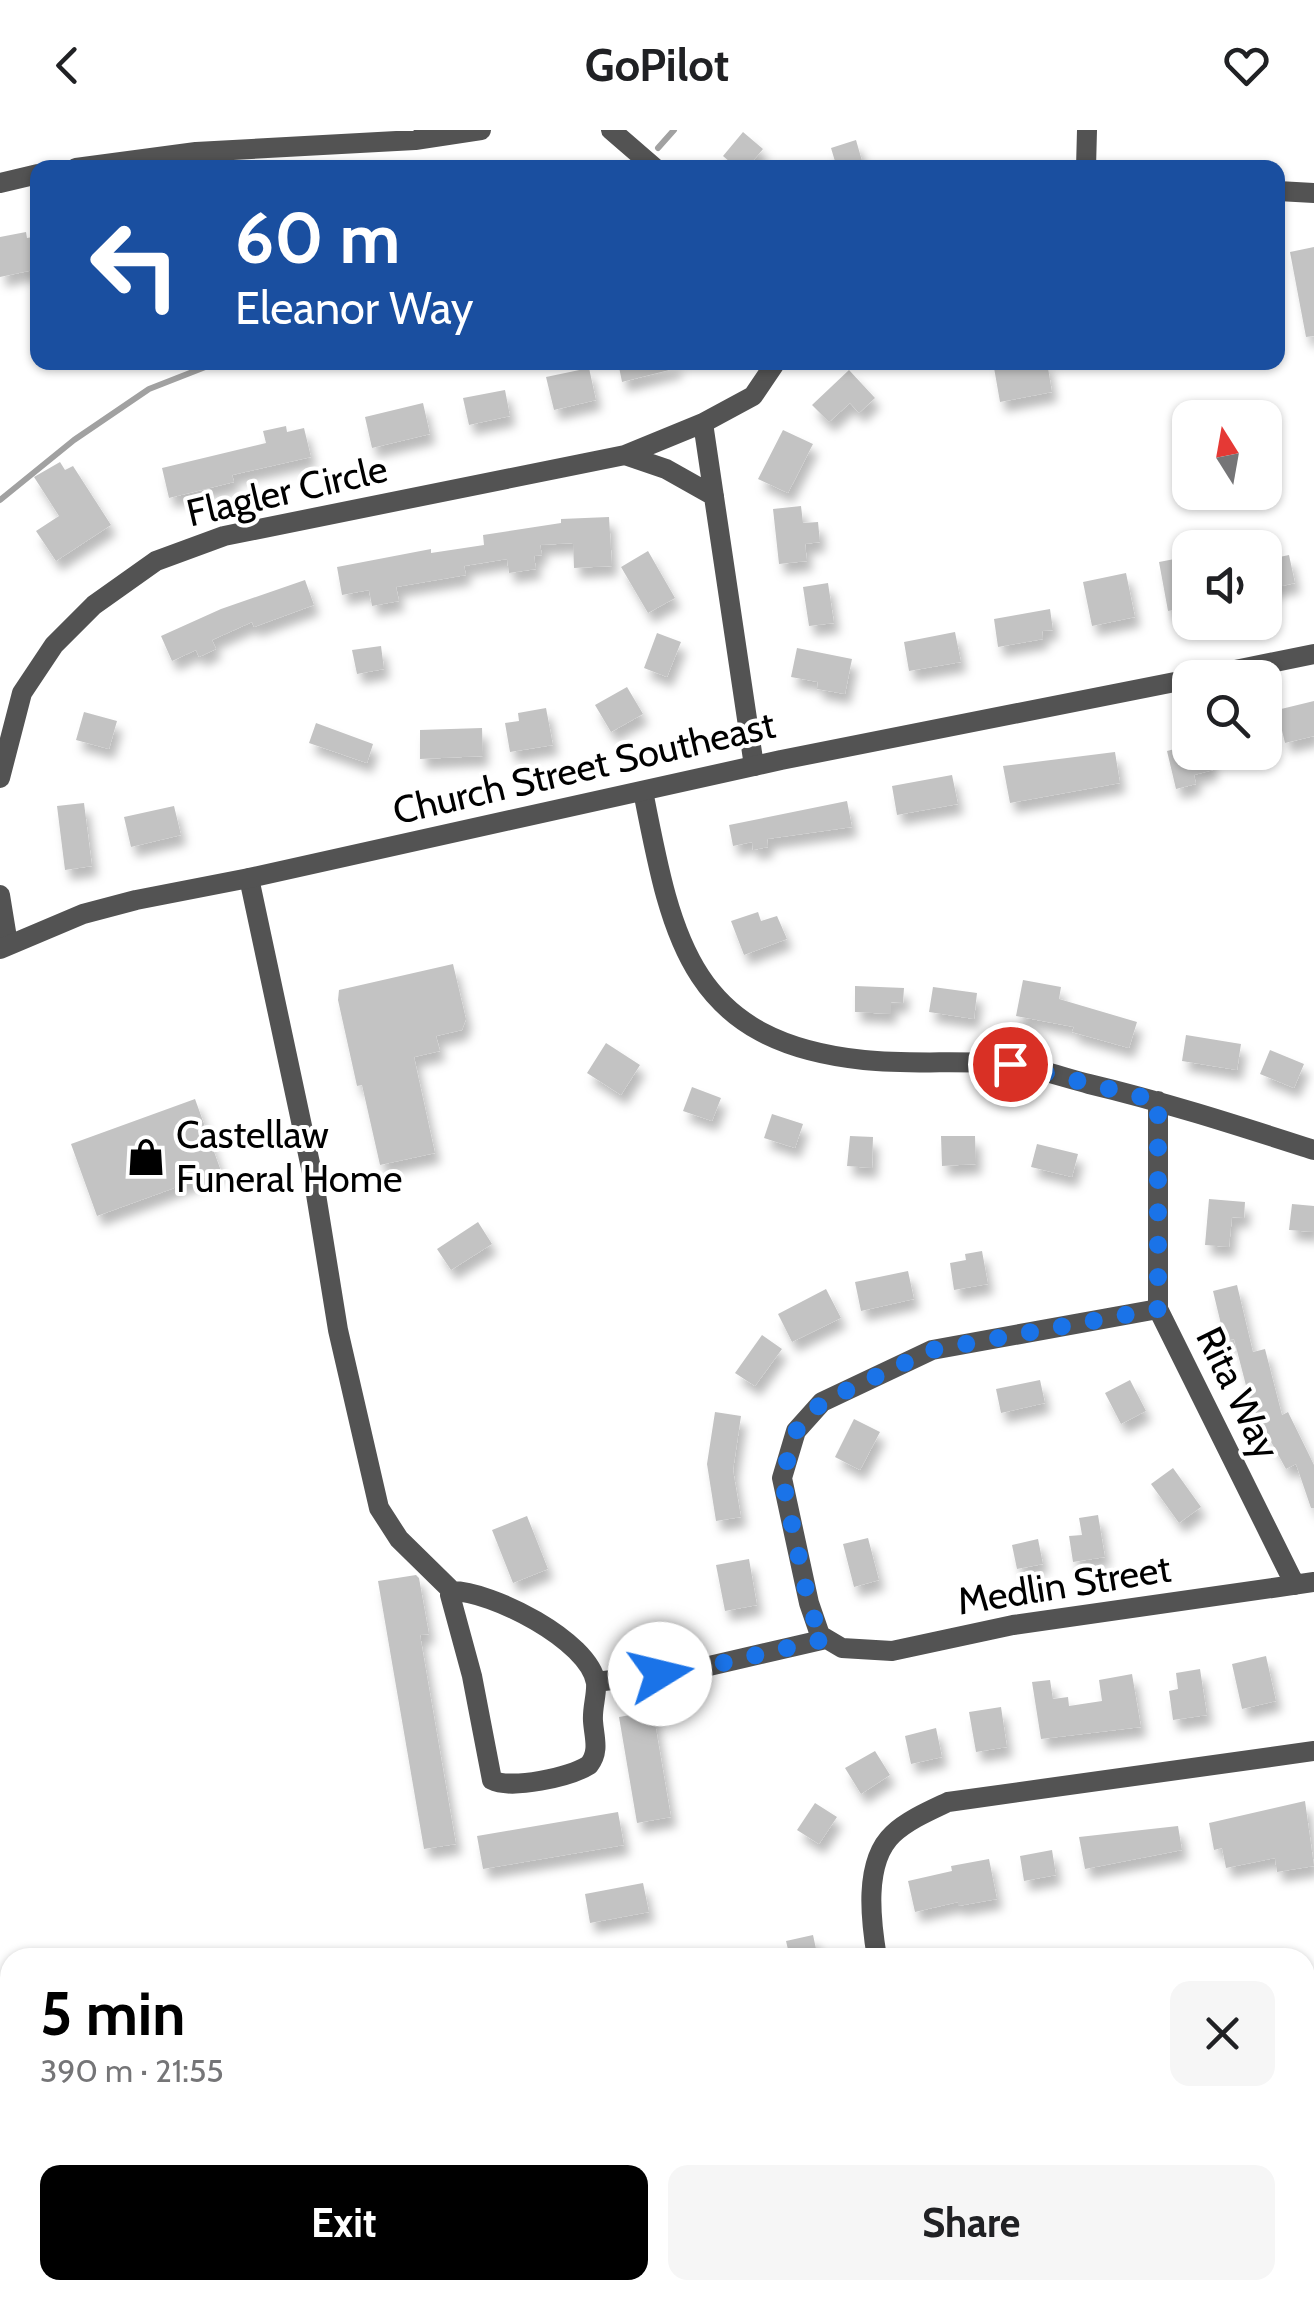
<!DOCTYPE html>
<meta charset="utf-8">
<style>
:root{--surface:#fff;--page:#f6f6f6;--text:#202124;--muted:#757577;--accent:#000}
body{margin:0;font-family:Cabin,sans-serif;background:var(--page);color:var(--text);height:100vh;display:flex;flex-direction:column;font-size:38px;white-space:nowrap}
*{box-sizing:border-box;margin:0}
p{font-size:32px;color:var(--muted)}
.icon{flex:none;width:55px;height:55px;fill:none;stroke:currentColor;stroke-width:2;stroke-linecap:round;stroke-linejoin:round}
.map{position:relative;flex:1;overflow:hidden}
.sheet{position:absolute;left:0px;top:1818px;width:1315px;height:352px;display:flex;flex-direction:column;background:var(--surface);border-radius:30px 30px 0 0;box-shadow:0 2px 8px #0004}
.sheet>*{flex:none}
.hud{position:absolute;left:30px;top:30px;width:1255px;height:210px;border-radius:20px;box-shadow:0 2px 8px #0004;background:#1a4fa0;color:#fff;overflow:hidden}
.needle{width:65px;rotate:349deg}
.fabs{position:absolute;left:1172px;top:270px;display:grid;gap:20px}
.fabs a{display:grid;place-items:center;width:110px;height:110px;border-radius:20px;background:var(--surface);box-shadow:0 2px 8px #0004;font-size:50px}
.pin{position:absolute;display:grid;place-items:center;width:85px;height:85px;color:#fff;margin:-42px;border:5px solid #fff;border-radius:50%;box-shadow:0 2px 10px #0007}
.me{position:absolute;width:110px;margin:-55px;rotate:81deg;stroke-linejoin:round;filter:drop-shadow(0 0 8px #0008)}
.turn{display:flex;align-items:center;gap:35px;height:210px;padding:0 40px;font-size:45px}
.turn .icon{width:130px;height:130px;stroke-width:2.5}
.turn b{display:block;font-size:70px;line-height:85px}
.round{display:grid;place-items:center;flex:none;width:105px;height:105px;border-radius:20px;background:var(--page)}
.overview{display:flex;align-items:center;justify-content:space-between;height:170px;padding:0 40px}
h1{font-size:60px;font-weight:800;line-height:75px;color:var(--accent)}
.button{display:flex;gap:20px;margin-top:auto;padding:20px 40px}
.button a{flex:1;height:115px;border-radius:20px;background:var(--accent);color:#fff;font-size:40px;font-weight:800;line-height:115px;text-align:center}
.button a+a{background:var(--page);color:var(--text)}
header{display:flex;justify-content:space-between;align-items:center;height:130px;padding:0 40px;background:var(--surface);font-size:45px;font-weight:800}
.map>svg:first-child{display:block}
</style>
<header><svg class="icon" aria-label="back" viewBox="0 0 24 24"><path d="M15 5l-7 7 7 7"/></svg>GoPilot<svg class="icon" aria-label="heart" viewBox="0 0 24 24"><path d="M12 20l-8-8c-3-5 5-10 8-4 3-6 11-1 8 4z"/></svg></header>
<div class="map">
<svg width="1314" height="2168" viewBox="0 0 1314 2168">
<defs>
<filter id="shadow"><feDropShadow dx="5.5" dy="10" stdDeviation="5" flood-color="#0004"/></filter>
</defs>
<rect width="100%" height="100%" fill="#fff"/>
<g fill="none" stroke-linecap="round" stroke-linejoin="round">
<path stroke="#a1a1a1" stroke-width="6" d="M658 18 674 0
M0 370 74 310 149 259 218 232"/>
</g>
<path fill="#c3c3c3" filter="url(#shadow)" d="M743 2 763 19 747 38H737L723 26Z
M856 10 864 38H837L831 18Z
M26 102 27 108 38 106V139L0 147V107Z
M1314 117V206L1306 207 1290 122Z
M618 232H676L677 238 622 252Z
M993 232H1047L1052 262 1000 272Z
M589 238 596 270 554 280 546 247Z
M849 240 875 268 859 283 850 273 829 292 812 275Z
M505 260 510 286 469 295 463 268Z
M423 273 430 304 372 318 365 287Z
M286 296 287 302 304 298 311 327 232 345 234 352 169 368 162 338 266 313 263 301Z
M783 300 813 314 788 363 758 349Z
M60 332 65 340 73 336 111 395 56 431 36 401 59 386 34 347Z
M801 376 803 393 818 392 820 412 805 414 807 431 779 434 773 379Z
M609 387 612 436 574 438 573 413 540 415 542 425 534 426 536 439 509 443 507 429 464 436 466 445 396 457 399 471 372 476 369 460 342 465 337 437 431 419V423L484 415 483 405 561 393V389Z
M648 421 675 468 648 483 621 437Z
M1289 425 1295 453 1265 460V430Z
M1190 426V477L1168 481 1159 432Z
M1126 443 1135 487 1092 496 1083 452Z
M305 450 314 475 254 497 252 492 212 510 216 519 199 527 196 520 172 531 161 506 221 479Z
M828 453 834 493 809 496 803 457Z
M1050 479 1053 500 1042 501 1043 509 998 517 994 489Z
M955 502 961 532 909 541 904 512Z
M657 503 681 512 667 547 644 538Z
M381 516 384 539 357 544 352 520Z
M797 518 852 529 845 564 817 559 818 552 791 547Z
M627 557 643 584 611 602 595 575Z
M1314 571V606L1285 613 1277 580Z
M546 578 553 615 510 622 505 593 519 591 518 583Z
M84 582 117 591 109 619 76 610Z
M316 593 373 614 367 633 309 613Z
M482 598 483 626 420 629V600Z
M1190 615V622H1209L1213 640 1194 645 1196 654 1176 659 1167 621Z
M1115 622 1120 653 1010 673 1003 636Z
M952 645 958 674 897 685 892 656Z
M847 671 852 697 767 709 768 717 753 720 752 712 733 716 729 695Z
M84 673 92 736 65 740 57 676Z
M174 676 181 705 131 717 124 687Z
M758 782 761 791 777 786 787 809 744 825 731 791Z
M453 834 466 889 462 900 436 906 440 921 414 927 435 1023 380 1035 362 955 357 956 338 870 339 860Z
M1023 850 1061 857 1059 869 1137 892 1129 918 1072 902 1074 897 1016 886Z
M855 856 904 858 903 873 891 872V884L855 882Z
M933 857 977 863 974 889 929 882Z
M1186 905 1241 914 1237 940 1182 931Z
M606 913 640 935 621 965 587 943Z
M1270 920 1304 934 1294 958 1260 944Z
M692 957 721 968 712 991 683 981Z
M195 969 221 1041 97 1086 71 1014Z
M772 984 803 994 795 1018 764 1008Z
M850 1006 873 1007 872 1038 847 1036Z
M941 1006H975L976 1034 942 1036Z
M1037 1014 1078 1024 1072 1047 1031 1037Z
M1209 1069 1245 1072 1244 1088 1232 1087 1229 1117 1205 1115Z
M1292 1074 1314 1076V1102L1289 1100Z
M478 1092 492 1114 451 1140 437 1119Z
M982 1121 988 1154 954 1160 950 1133 966 1130 965 1124Z
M908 1141 914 1169 861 1181 855 1152Z
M1237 1155 1253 1222 1265 1219 1282 1285 1288 1282 1314 1335V1378H1311L1296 1334 1286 1339 1251 1275 1234 1209 1225 1211 1213 1161Z
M826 1159 841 1188 792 1212 778 1184Z
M762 1205 782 1219 755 1256 735 1243Z
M1040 1250 1045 1273 1001 1283 996 1259Z
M1130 1250 1146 1281 1121 1294 1105 1263Z
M715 1282 741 1286 733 1340 741 1387 716 1391 707 1334Z
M854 1289 880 1302 860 1340 835 1327Z
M1173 1338 1201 1377 1179 1393 1151 1354Z
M1098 1385 1105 1427 1073 1432 1069 1406 1082 1405 1079 1388Z
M527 1386 548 1439 513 1453 492 1400Z
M868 1408 879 1450 854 1457 843 1414Z
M1038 1409 1043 1434 1017 1439 1012 1415Z
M749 1429 757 1475 725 1481 716 1435Z
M416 1445 419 1448 429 1504 420 1505 456 1714 424 1719 378 1451Z
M1266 1526 1276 1571 1242 1579 1232 1534Z
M1200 1539 1207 1585 1173 1590 1169 1561 1178 1559 1176 1543Z
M1132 1544 1141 1597 1041 1609 1032 1552 1050 1550 1053 1569 1068 1567 1069 1576 1102 1571 1099 1550Z
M1001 1577 1007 1617 976 1622 969 1582Z
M653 1581 671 1687 637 1693 619 1587Z
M936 1598 942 1627 911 1634 905 1606Z
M875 1621 890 1645 861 1664 845 1638Z
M1305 1671 1314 1736 1277 1742 1275 1728 1226 1738 1222 1718 1214 1720 1209 1693Z
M815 1673 837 1687 819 1714 797 1700Z
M618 1682 624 1715 483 1739 477 1706Z
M1178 1696 1182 1720 1085 1739 1079 1707Z
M1052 1720 1056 1745 1024 1751 1020 1726Z
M989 1729 997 1769 958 1776V1772L915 1782 908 1751 952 1741 951 1736Z
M643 1753 649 1782 590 1793 585 1764Z
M813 1805 818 1828H790L786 1811Z"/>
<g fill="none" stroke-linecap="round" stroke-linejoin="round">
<path stroke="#535353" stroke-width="20" d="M611 0 655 38
M76 38 196 22 415 10 481 0
M1086 38 1087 0
M0 53 38 44
M1278 61 1314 63
M703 293 754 636
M625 325 666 339 714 366
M0 648 22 563 54 515 94 475 156 431 224 406 625 325 703 293 753 266 776 232
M643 661C672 810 690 912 864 930 911 935 960 930 1008 934 1034 937 1062 947 1089 954 1165 972 1239 996 1314 1020
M249 748 314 1052 338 1200 379 1378 399 1409 452 1461
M0 765 8 814
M1158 971V1179L1295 1455
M1158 1179 932 1220 822 1272 796 1301 782 1348 809 1473 820 1505 842 1518 892 1521 1013 1495 1314 1452
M452 1461C491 1461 589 1510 596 1553 597 1565 592 1578 593 1591 594 1607 600 1621 589 1635 570 1647 511 1660 492 1650L472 1546 450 1465Z
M596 1552 692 1540 826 1509
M877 1828C871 1792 863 1732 893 1704 908 1690 929 1681 948 1672L1314 1621
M1305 1928 1314 1927
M933 2160 934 2168"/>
<path stroke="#535353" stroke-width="20" d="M1196 548 1314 524
M0 819 83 784 136 770 249 748 781 630 1190 549"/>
</g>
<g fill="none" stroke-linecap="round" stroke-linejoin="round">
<path stroke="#1a73e8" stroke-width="18" stroke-dasharray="0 32.4" d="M660 1544 692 1540 826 1509 820 1505 809 1474 782 1348 796 1301 822 1272 932 1220 1158 1179V971L1010 934"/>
</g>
<defs>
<g id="shop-bare" transform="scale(3)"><path d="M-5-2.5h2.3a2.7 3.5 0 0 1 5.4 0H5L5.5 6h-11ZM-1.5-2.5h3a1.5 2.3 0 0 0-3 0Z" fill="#000" stroke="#fff" stroke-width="2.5" paint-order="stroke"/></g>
</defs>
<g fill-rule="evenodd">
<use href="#shop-bare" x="146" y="1027"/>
</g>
<g text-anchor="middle" stroke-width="8" stroke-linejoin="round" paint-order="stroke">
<g font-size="38" fill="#000" stroke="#fff">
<text transform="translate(287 361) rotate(-13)" y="13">Flagler Circle</text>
<text transform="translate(584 638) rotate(-13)" y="13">Church Street Southeast</text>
<text transform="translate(1238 1263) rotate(64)" y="13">Rita Way</text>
<text transform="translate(1064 1455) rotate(-9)" y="13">Medlin Street</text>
</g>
<g font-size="38" fill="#000" stroke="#fff" text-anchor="start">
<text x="176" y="1018">Castellaw<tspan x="176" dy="44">Funeral Home</tspan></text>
</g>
</g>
</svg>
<div class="fabs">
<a><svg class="needle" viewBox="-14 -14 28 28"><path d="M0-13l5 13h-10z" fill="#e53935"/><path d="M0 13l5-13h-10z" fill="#757577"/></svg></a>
<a><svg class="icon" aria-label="sound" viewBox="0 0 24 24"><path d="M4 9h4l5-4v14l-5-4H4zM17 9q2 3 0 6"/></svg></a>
<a><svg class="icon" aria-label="search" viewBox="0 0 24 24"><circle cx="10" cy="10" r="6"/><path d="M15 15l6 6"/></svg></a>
</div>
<div class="pin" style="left:1010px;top:934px;background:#d93025"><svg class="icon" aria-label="arrive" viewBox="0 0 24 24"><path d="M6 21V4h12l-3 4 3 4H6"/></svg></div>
<svg class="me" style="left:660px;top:1544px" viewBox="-20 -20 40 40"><circle r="19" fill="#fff"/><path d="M0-13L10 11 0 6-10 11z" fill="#1a73e8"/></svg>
<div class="hud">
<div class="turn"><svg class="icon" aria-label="left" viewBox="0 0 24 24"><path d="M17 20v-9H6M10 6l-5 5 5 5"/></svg><div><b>60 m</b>Eleanor Way</div></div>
</div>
<section class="sheet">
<div class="overview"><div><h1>5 min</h1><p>390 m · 21:55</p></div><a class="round"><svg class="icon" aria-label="close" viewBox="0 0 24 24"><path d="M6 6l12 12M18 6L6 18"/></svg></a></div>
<div class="button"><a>Exit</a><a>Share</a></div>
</section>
</div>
